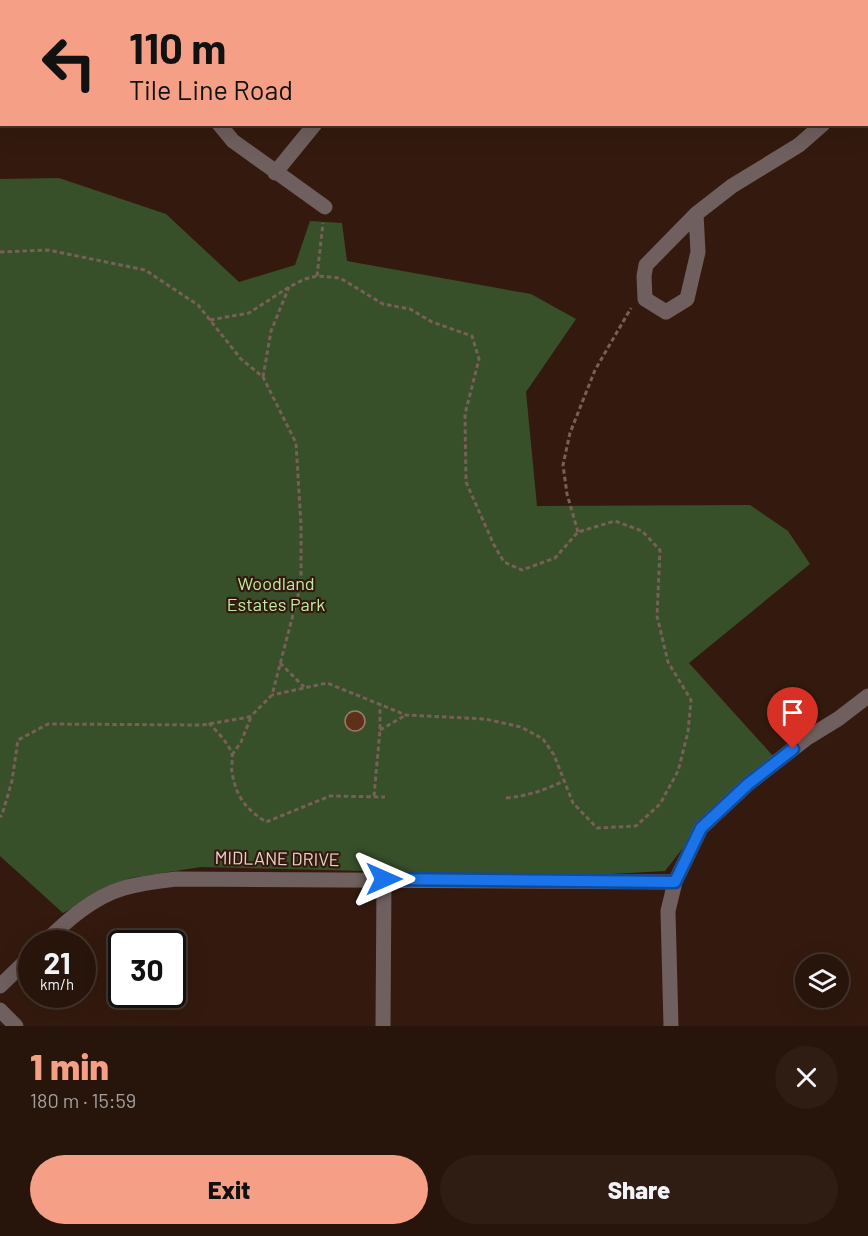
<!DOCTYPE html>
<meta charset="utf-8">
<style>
:root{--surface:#27140a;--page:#2f1d13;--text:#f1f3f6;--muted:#a49e9c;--line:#43332b;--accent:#f49f86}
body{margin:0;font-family:Barlow,sans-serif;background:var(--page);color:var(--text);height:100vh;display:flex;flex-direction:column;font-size:22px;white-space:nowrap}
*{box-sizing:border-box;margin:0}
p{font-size:20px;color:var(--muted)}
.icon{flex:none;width:33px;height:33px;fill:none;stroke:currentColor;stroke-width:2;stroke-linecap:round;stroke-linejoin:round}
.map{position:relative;height:1026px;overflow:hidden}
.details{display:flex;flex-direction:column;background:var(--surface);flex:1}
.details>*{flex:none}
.guide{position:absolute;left:0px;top:0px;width:868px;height:126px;box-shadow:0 6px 24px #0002,0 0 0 2px var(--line);background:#f49f86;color:#111;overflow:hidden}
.controls{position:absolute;left:795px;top:954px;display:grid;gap:12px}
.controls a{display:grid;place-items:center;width:54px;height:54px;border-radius:50%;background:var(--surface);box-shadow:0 6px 24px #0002,0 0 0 2px var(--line);font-size:30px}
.speed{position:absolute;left:18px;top:930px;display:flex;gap:12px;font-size:30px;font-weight:700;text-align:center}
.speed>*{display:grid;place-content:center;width:78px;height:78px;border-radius:50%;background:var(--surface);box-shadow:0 6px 24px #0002,0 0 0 2px var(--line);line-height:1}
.speed small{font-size:15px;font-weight:400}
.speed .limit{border:3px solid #111;border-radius:9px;background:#fff;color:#111}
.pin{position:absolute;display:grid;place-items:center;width:51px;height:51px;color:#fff;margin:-62px -26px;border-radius:50% 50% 50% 0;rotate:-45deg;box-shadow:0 0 6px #0007}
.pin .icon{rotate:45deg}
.me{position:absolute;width:66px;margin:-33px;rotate:90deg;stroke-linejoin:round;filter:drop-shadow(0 0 4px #0008)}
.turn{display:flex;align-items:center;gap:21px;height:126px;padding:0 30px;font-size:27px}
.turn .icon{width:78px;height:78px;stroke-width:2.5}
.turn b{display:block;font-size:42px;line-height:51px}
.round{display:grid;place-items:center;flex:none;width:63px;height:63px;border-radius:32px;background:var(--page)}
.summary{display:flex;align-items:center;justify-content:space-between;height:102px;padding:0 30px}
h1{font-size:36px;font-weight:800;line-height:45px;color:var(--accent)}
.primary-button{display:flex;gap:12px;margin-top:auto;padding:12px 30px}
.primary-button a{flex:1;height:69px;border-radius:36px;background:var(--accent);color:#111;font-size:24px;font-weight:800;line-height:69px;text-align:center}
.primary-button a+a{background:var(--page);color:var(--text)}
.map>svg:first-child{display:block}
</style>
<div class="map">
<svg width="868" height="1026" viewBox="0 0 868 1026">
<rect width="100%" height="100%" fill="#341a0e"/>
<path fill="#37502a" d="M59 178 166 214 239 282 295 265 310 221 342 223 347 261 531 294 576 319 526 392 537 506 750 505 788 531 810 564 689 663 774 757 697 830 665 871 575 876 201 867 130 878 63 913 0 856V179Z"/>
<path fill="#5e2f19" stroke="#9b7a6b" stroke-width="1.5" d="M345 721a10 10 0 1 1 20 0a10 10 0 1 1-20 0Z"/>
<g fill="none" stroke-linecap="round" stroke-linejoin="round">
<path stroke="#776055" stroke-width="3" stroke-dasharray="4.5 3" stroke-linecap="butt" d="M0 252 48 250 145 270 198 305 241 359 263 377 296 443 301 525V584L272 695 252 715 249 717 202 725 48 724 18 740 12 781 2 815 0 817
M317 276 323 223
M210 320 249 313 289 287 305 279 317 276 340 278 383 304 410 309 432 322 472 336 479 359 465 414 466 482 494 545 504 562 522 570 555 558 578 532 615 521 642 531 660 550 657 616 668 662 691 700 688 732 678 771 660 804 636 826 597 828 573 803 554 755 543 739 521 727 485 719 406 715 327 683 272 695
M263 377 271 331 289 287
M578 532 567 494 563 465 570 433 595 370 631 308
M280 663 304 687
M209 723C217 732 228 742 232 754 233 760 231 767 232 773 237 798 245 808 266 822L330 796 385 797
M380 730 406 715
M232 755 241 742 251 717
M374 796 380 730V703
M506 798C528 796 545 790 564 781"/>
<path stroke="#6f5f5e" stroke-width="15" d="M848 0V2
M177 2V0
M867 42 868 44
M0 61H2
M867 88 868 87
M219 124 233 141 325 207
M275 173 315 124
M696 214 698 252 687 299 666 312 645 299 644 276 646 265 696 214 732 186 799 145 823 124
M43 944C66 921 93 897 124 888 141 883 159 881 176 879L675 882
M0 986 32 955
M0 1010 16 1026
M383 1026 384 879
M671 1026 668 911 675 882 701 828 748 784 807 738 838 719 868 696"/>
</g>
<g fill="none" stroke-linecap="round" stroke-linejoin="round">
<g stroke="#114b97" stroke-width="15">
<path id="route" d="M384 879 675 882 701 828 748 784 793 749"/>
</g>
<use href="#route" stroke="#1a73e8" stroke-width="10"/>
</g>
<g text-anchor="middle" stroke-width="4.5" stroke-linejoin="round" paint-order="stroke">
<g font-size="18" fill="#bceca5" stroke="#341a0e">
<text x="276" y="590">Woodland<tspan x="276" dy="21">Estates Park</tspan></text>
</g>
<g font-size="18" fill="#e6d3cb" stroke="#341a0e">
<text transform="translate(277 859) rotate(1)" y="6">MIDLANE DRIVE</text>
</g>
</g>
</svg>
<div class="controls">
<a><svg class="icon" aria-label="layers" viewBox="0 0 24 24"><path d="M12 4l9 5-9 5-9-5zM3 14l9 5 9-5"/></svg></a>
</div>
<div class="speed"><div>21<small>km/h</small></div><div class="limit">30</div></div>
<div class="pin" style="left:793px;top:749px;background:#d93025"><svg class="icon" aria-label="arrive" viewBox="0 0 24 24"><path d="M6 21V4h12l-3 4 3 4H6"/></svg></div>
<svg class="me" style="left:384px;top:879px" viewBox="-20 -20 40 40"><path d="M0-17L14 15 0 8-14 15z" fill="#1a73e8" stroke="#fff" stroke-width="4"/></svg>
<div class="guide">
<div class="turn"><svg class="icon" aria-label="left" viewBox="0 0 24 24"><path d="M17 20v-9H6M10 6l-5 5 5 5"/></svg><div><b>110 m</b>Tile Line Road</div></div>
</div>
</div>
<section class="details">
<div class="summary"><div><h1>1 min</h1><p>180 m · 15:59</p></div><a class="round"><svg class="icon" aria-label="close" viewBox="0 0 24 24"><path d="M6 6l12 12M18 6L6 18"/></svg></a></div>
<div class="primary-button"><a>Exit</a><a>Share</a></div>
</section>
